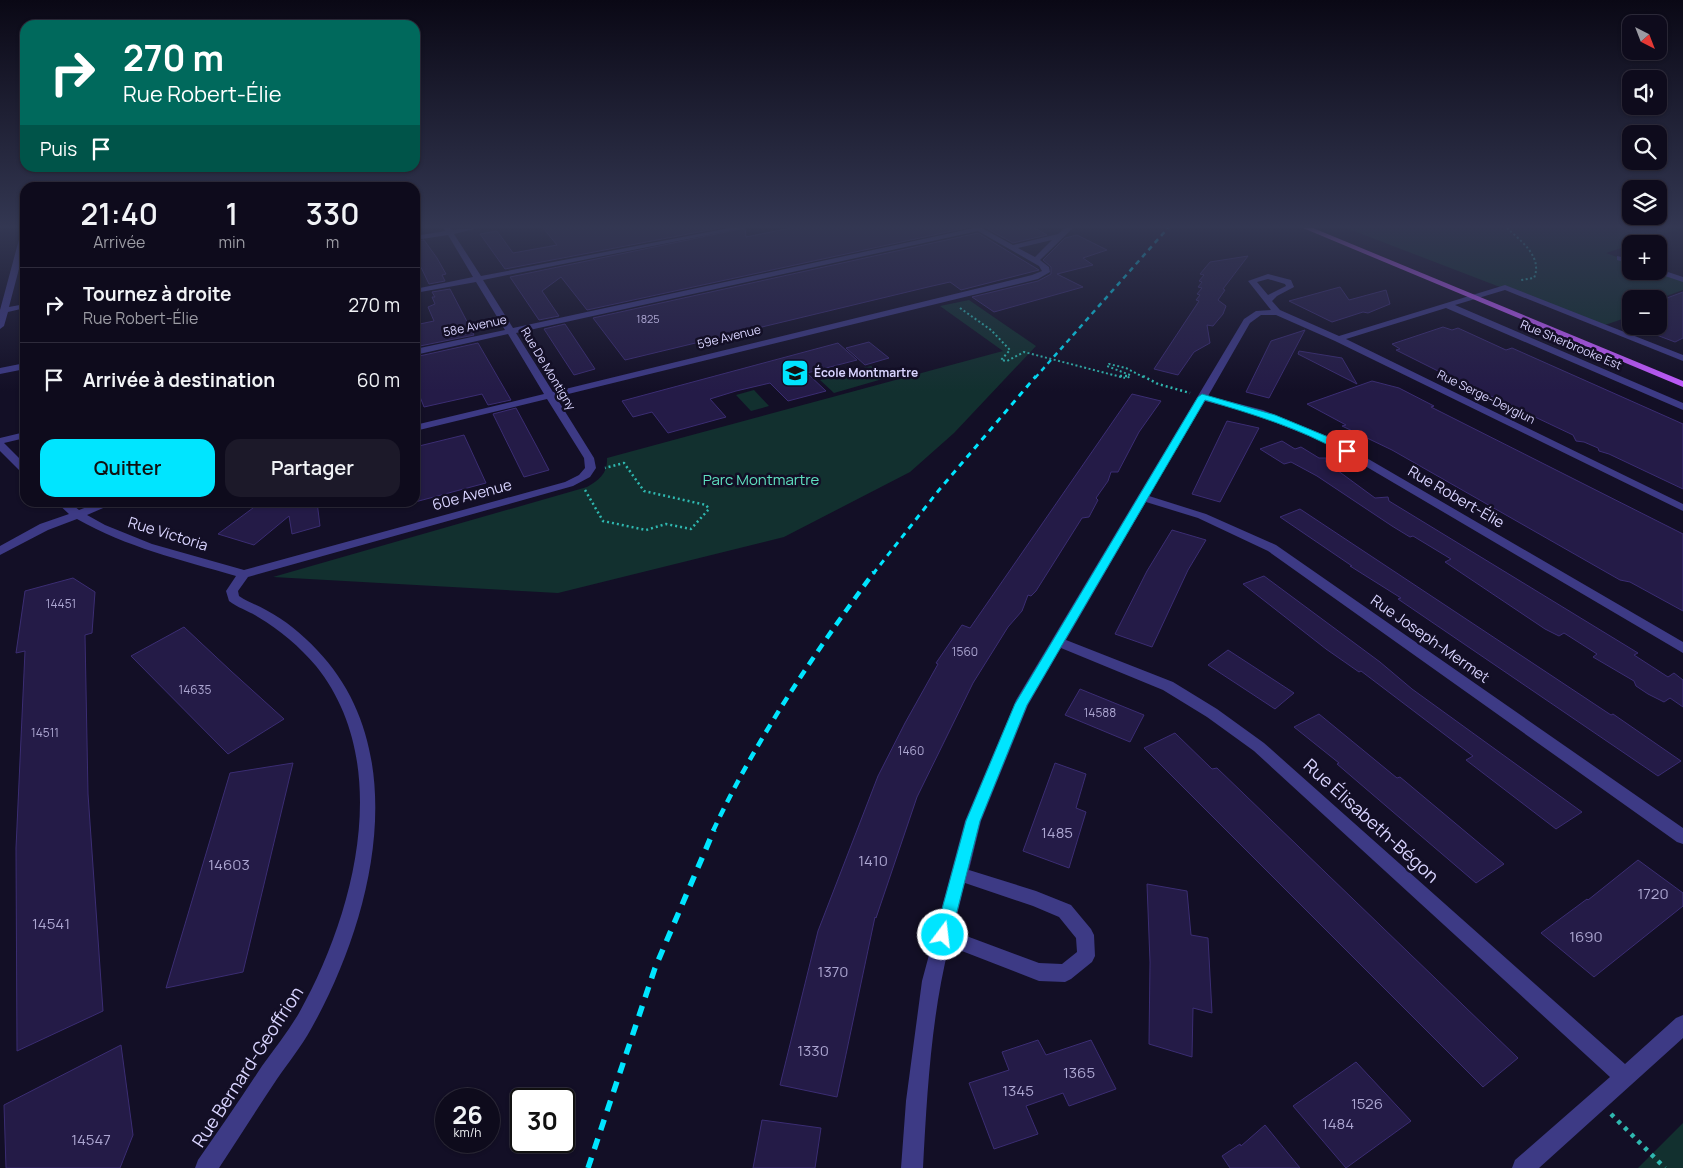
<!DOCTYPE html>
<html lang="fr">
<meta charset="utf-8">
<style>
:root{--surface:#0e0b1c;--page:#1c1929;--text:#f1f3f6;--muted:#9b9ba3;--line:#2e2b3b;--accent:#00e5ff}
body{margin:0;font-family:Manrope,sans-serif;background:var(--page);color:var(--text);height:100vh;display:flex;flex-direction:column;font-size:19px;white-space:nowrap}
*{box-sizing:border-box;margin:0}
p{font-size:16px;color:var(--muted)}
.icon{flex:none;width:28px;height:28px;fill:none;stroke:currentColor;stroke-width:2;stroke-linecap:round;stroke-linejoin:round}
.map{position:relative;flex:1;overflow:hidden}
.details{position:absolute;left:20px;top:182px;width:400px;height:325px;display:flex;flex-direction:column;background:var(--surface);border-radius:15px;box-shadow:0 1px 4px #0004,0 0 0 1px var(--line)}
.details>*{flex:none}
.guide{position:absolute;left:20px;top:20px;width:400px;height:152px;border-radius:15px;box-shadow:0 1px 4px #0004,0 0 0 1px var(--line);background:#00695c;color:#fff;overflow:hidden}
.needle{width:32px;rotate:138deg}
.fabs{position:absolute;left:1622px;top:15px;display:grid;gap:10px}
.fabs a{display:grid;place-items:center;width:45px;height:45px;border-radius:10px;background:var(--surface);box-shadow:0 1px 4px #0004,0 0 0 1px var(--line);font-size:25px}
.speed{position:absolute;left:435px;top:1088px;display:flex;gap:10px;font-size:25px;font-weight:700;text-align:center}
.speed>*{display:grid;place-content:center;width:65px;height:65px;border-radius:50%;background:var(--surface);box-shadow:0 1px 4px #0004,0 0 0 1px var(--line);line-height:1}
.speed small{font-size:12px;font-weight:400}
.speed .limit{border:2px solid #111;border-radius:8px;background:#fff;color:#111}
.pin{position:absolute;display:grid;place-items:center;width:42px;height:42px;color:#fff;margin:-21px;border-radius:10px;box-shadow:0 2px 8px #0006}
.me{position:absolute;width:55px;margin:-28px;rotate:15deg;stroke-linejoin:round;filter:drop-shadow(0 0 4px #0008)}
.turn{display:flex;align-items:center;gap:18px;height:105px;padding:0 20px;font-size:22px}
.turn .icon{width:65px;height:65px;stroke-width:2.5}
.turn b{display:block;font-size:35px;line-height:42px}
.then{display:flex;align-items:center;height:48px;padding:0 20px;background:#0003;gap:10px;font-size:19px}
.eta{display:flex;justify-content:space-evenly;align-items:center;height:85px;text-align:center}
.eta b{font-size:30px;font-weight:600;line-height:35px}
.primary-button{display:flex;gap:10px;margin-top:auto;padding:10px 20px}
.primary-button a{flex:1;height:58px;border-radius:15px;background:var(--accent);color:#111;font-size:20px;font-weight:600;line-height:58px;text-align:center}
.primary-button a+a{background:var(--page);color:var(--text)}
ul{padding:0;list-style:none}
li{display:flex;align-items:center;gap:15px;height:75px;padding:0 20px;border-top:1px solid var(--line)}
li div{flex:1}
li b{display:block;font-size:19px}
li em{font-style:normal}
.map>svg:first-child{display:block}
</style>
<div class="map">
<svg width="1683" height="1168" viewBox="0 0 1683 1168">
<rect width="100%" height="100%" fill="#130f26"/>
<path fill="#12302f" d="M1346 228H1682L1606 253 1631 262V271H1659L1683 280V290L1658 299H1631V316L1602 326Z
M969 300 1036 346 954 433 910 472 784 537 558 593 273 577 587 487C599 480 608 473 607 458L1003 351 940 306Z
M871 366 886 378 834 393 820 380Z
M754 390 769 406 751 411 736 395Z
M1683 1123V1168H1638Z"/>
<path fill="#241b47" stroke="#3b2d73" d="M543 228H720L505 269 480 234 497 231 513 253 557 245Z
M745 228 746 237 791 228H966L587 310 561 277 542 291 559 316 539 320 510 277Z
M986 228H1035L1047 235 1013 243Z
M978 233 1039 270 961 290 950 282 928 287 625 360 593 318Z
M1077 235 1107 250 1083 258 1093 265 1057 274 1083 287 994 312 972 297 1038 281 1051 274V267L1043 260 1065 238Z
M424 240 437 258 446 274 442 275 445 281 429 284 415 255V242Z
M1248 256 1223 289 1225 290 1218 300 1226 306 1223 314 1213 326 1207 325 1210 343 1194 352 1178 375 1154 369 1199 301 1196 300 1200 295 1197 294 1202 288 1198 287 1202 282 1199 281 1204 275 1200 274 1210 262Z
M1340 287 1349 300 1386 290 1390 304 1368 313 1363 312 1332 322 1289 301Z
M450 289 474 335 415 347V325L434 321 428 307 435 304 432 297H435L432 292Z
M1683 292V338L1675 342 1646 331 1659 326V301Z
M565 324 595 369 574 375 544 329Z
M1443 327 1452 330 1458 328 1506 350 1512 348 1683 424V489L1609 454 1599 451 1598 448 1584 442 1576 441 1573 435 1440 372 1396 350 1400 349 1392 344Z
M1305 330 1269 398 1246 392 1271 341Z
M869 342 889 358 865 365 846 348Z
M478 343 511 400 488 405 482 394 424 407 415 384V357Z
M838 343 857 360 807 373 826 391 788 401 770 383 736 391 710 399 726 417 668 433 652 412 633 417 622 401Z
M1299 351 1342 358 1357 384 1298 354Z
M1372 381 1399 388 1434 406 1431 407 1683 534V611L1630 582 1620 580 1392 450 1342 426 1346 425 1307 404Z
M1132 394 1161 401 1139 432 1118 472H1111L1108 481 1096 498 1098 500 1089 517 1082 518 1036 591 1031 596 1028 595 1022 611 1008 627 973 683 917 797 876 918 875 917 837 1097 780 1085 818 931 878 776 905 723 938 664 936 663 962 625 970 628Z
M516 408 537 447 549 470 524 477 493 414Z
M1227 421 1259 428 1220 502 1192 494Z
M464 435 486 483 415 502V447Z
M1282 441 1295 449 1301 447 1319 458H1326V462L1375 498 1388 497 1389 501 1412 515 1638 653 1634 655 1668 677 1674 673 1683 680V707L1670 698 1664 702 1648 694 1636 686 1634 681 1593 657 1597 654 1564 633 1559 636 1545 629 1445 562 1451 559 1413 536 1410 537 1392 526 1317 476 1291 462 1284 464 1260 449Z
M261 502H317L320 526 292 534 289 516 254 545 218 534Z
M1300 509 1611 715 1613 714 1681 761 1658 776 1398 599 1401 598 1350 566H1352L1280 517Z
M1172 530 1206 540 1188 570 1152 647 1115 634 1147 571Z
M1264 576 1380 662 1412 689 1582 812 1556 829 1466 760 1473 756 1361 671 1359 672 1326 649 1243 584Z
M73 578 95 592 92 633 85 635 88 794 103 1011 17 1051 16 848 25 651 16 653 25 591Z
M184 627 231 671 284 719 228 754 131 656Z
M1228 650 1294 693 1275 709 1208 665Z
M1080 689 1144 715 1130 742 1065 715Z
M1319 714 1397 778 1400 777 1504 864 1476 883 1337 764 1339 763 1294 727Z
M1175 733 1212 769 1217 768 1518 1058 1483 1087 1144 748Z
M293 763 243 972 166 988 230 773Z
M1055 763 1086 774 1076 808 1086 812 1069 868 1023 851Z
M1638 860 1683 893V906L1594 977 1541 933 1587 899 1588 900Z
M1147 884 1187 891 1191 935 1208 938 1212 1013 1193 1008 1192 1057 1149 1044 1150 962Z
M1038 1040 1046 1055 1091 1040 1116 1089 1069 1106 1063 1093 1026 1106 1038 1134 994 1149 969 1083 1009 1070 1002 1052Z
M121 1045 133 1135 120 1168H6L4 1105Z
M1356 1062 1411 1121 1346 1168 1293 1106Z
M762 1120 821 1128 815 1168H753Z
M1265 1125 1300 1168H1230L1222 1156 1240 1144 1241 1146Z"/>
<g fill="none" stroke-linecap="round" stroke-linejoin="round">
<path stroke="#2fb8b0" stroke-width="2" stroke-dasharray="2 2.5" stroke-linecap="butt" d="M1507 228C1521 241 1543 257 1534 278L1521 280
M960 308 991 330 1010 350 1001 360 1007 361 1024 352 1125 378
M1130 375 1107 366 1109 364 1126 368 1145 378
M1128 378 1130 375"/>
<path stroke="#2fb8b0" stroke-width="2.5" stroke-dasharray="2 3" stroke-linecap="butt" d="M1120 376H1130
M1143 376 1158 384 1190 393
M585 490 603 521 646 530 666 524 691 529 709 509 706 505 644 491 624 463 605 468"/>
<path stroke="#2fb8b0" stroke-width="4.5" stroke-dasharray="4 5.5" stroke-linecap="butt" d="M1611 1114 1665 1168"/>
<path fill="#3d3a85" fill-rule="evenodd" d="M444 228H450L452 230 478 228 454 234 481 276 729 228H743L483 280 513 328 974 228H982L1013 245 1058 234 1065 228H1073L1040 260 1049 267 1050 272 1038 279 556 397 594 458 596 468 590 477 573 486 248 577 238 591 239 596C248 602 257 605 266 610 285 620 302 634 317 650 415 752 373 919 311 1029 301 1047 288 1063 277 1079 257 1109 238 1139 219 1168H195L198 1160C220 1129 241 1098 262 1066 274 1049 288 1032 299 1013 354 915 395 764 316 666 300 647 280 630 258 617 249 611 238 608 229 601L226 591 236 576C181 560 126 547 77 519L48 530 0 555V546L40 524 69 514 56 502H69L79 510 100 502H117L87 515 105 525 152 544 244 570 565 482 579 475 585 468 584 458 547 399 415 431V425L544 394 508 334 415 355V349L505 330 476 282 415 293V289L473 277 448 235 415 240V236L445 231ZM978 231 1039 266 1042 271 1032 275 553 392 516 333ZM1052 240 1035 257 1018 248Z
M25 230V246L9 307 25 304V308L8 312 4 326 0 329V310L21 232Z
M1617 256 1631 259V264L1617 260Z
M1659 269 1683 277V282L1656 273 1655 271H1659Z
M1268 274 1291 280 1294 287 1277 296 1272 301 1280 310 1339 336 1505 285 1683 355V361L1505 290 1455 305 1683 403V410L1446 308 1346 339 1683 504V511L1335 341 1276 315H1261L1250 323 1208 396 1263 410 1334 439 1683 642V653L1326 443 1255 414 1205 401 1149 496 1206 514 1276 545 1683 828V844L1677 842 1268 551 1198 518 1146 502 1066 640 1173 682 1217 709 1264 743 1625 1064 1676 1018 1683 1015V1038L1539 1168H1512L1515 1160 1610 1077 1254 751 1207 717 1163 690 1061 648 1028 705 981 821 969 870 1036 891 1071 905 1091 929 1094 935 1095 956 1092 962 1071 979 1065 982 1039 981 949 946C931 1018 927 1094 923 1168H901L906 1101 922 981 965 821 1016 700 1244 319 1256 311 1271 310 1248 281ZM1268 279 1285 284 1286 286 1268 295 1257 282ZM965 883 1033 906 1059 917 1076 938 1077 952 1062 964 1039 963 953 931Z
M25 363V369L0 374V368Z
M25 432V438L4 443 25 464V473L21 472 0 451V438Z"/>
<path fill="#c25bff" fill-rule="evenodd" d="M1303 228H1313L1683 381V387Z"/>
<path stroke="#00e5ff" stroke-width="2.5" stroke-dasharray="5 4.5" stroke-linecap="butt" d="M1035 378 1168 228"/>
<path stroke="#00e5ff" stroke-width="3" stroke-dasharray="6 5.5" stroke-linecap="butt" d="M873 574 939 490 1036 376"/>
<path stroke="#00e5ff" stroke-width="4.5" stroke-dasharray="9 7" stroke-linecap="butt" d="M713 831C756 739 814 654 874 572"/>
<path stroke="#00e5ff" stroke-width="5.5" stroke-dasharray="11 9" stroke-linecap="butt" d="M588 1168 655 968 714 830"/>
</g>
<linearGradient id="sky" x2="0" y2="1"><stop stop-color="#0a0815"/><stop offset="0.58" stop-color="#333752"/><stop offset="1" stop-color="#333752" stop-opacity="0"/></linearGradient>
<rect width="1683" height="391" fill="url(#sky)"/>
<path fill="#00e5ff" stroke="#0095a6" d="M1202 394 1275 415 1333 439 1351 451 1343 453C1300 428 1252 414 1205 400L1027 705 980 821 951 935 948 940 943 943 937 940 935 935 966 821 1015 704 1198 397Z"/>
<defs>
<g id="school-square" transform="scale(1.4375)"><rect x="-9" y="-9" width="18" height="18" rx="4" fill="#00e5ff" stroke="#130f26"/><path d="M0-5L7-2L0 1L-7-2ZM-4 1L0 2.5L4 1V4Q0 6-4 4Z" fill="#111"/></g>
</defs>
<g fill-rule="evenodd">
<use href="#school-square" x="795" y="373"/>
</g>
<g text-anchor="middle" stroke-width="5" stroke-linejoin="round" paint-order="stroke">
<g font-size="11" fill="#aca6d1">
<text x="648" y="323">1825</text>
</g>
<g font-size="12" fill="#d9d4ff" stroke="#130f26">
<text transform="translate(475 326) rotate(-12)" y="4">58e Avenue</text>
<text transform="translate(729 337) rotate(-14)" y="4">59e Avenue</text>
<text transform="translate(1571 345) rotate(23)" y="4">Rue Sherbrooke Est</text>
<text transform="translate(548 369) rotate(59)" y="4">Rue De Montigny</text>
<text transform="translate(1486 397) rotate(26)" y="4">Rue Serge-Deyglun</text>
</g>
<g font-size="12" font-weight="bold" fill="#d9d4ff" stroke="#130f26" text-anchor="start">
<text x="814" y="377">École Montmartre</text>
</g>
<g font-size="12" fill="#aca6d1">
<text x="61" y="608">14451</text>
<text x="965" y="656">1560</text>
<text x="195" y="694">14635</text>
<text x="1100" y="717">14588</text>
<text x="45" y="737">14511</text>
<text x="911" y="755">1460</text>
</g>
<g font-size="15" fill="#5fe0c0" stroke="#130f26">
<text x="761" y="485">Parc Montmartre</text>
</g>
<g font-size="15" fill="#d9d4ff" stroke="#130f26">
<text transform="translate(472 495) rotate(-15)" y="5">60e Avenue</text>
<text transform="translate(1456 497) rotate(30)" y="5">Rue Robert-Élie</text>
<text transform="translate(168 534) rotate(17)" y="5">Rue Victoria</text>
<text transform="translate(1430 639) rotate(35)" y="5">Rue Joseph-Mermet</text>
</g>
<g font-size="15" fill="#aca6d1">
<text x="1057" y="838">1485</text>
<text x="873" y="866">1410</text>
<text x="229" y="870">14603</text>
<text x="1653" y="899">1720</text>
<text x="51" y="929">14541</text>
<text x="1586" y="942">1690</text>
<text x="833" y="977">1370</text>
<text x="813" y="1056">1330</text>
<text x="1079" y="1078">1365</text>
<text x="1018" y="1096">1345</text>
<text x="1367" y="1109">1526</text>
<text x="1338" y="1129">1484</text>
<text x="91" y="1145">14547</text>
</g>
<g font-size="18" fill="#d9d4ff" stroke="#130f26">
<text transform="translate(1371 821) rotate(42)" y="6">Rue Élisabeth-Bégon</text>
<text transform="translate(248 1067) rotate(-57)" y="6">Rue Bernard-Geoffrion</text>
</g>
</g>
</svg>
<div class="fabs">
<a><svg class="needle" viewBox="-14 -14 28 28"><path d="M0-13l5 13h-10z" fill="#e53935"/><path d="M0 13l5-13h-10z" fill="#9b9ba3"/></svg></a>
<a><svg class="icon" aria-label="sound" viewBox="0 0 24 24"><path d="M4 9h4l5-4v14l-5-4H4zM17 9q2 3 0 6"/></svg></a>
<a><svg class="icon" aria-label="search" viewBox="0 0 24 24"><circle cx="10" cy="10" r="6"/><path d="M15 15l6 6"/></svg></a>
<a><svg class="icon" aria-label="layers" viewBox="0 0 24 24"><path d="M12 4l9 5-9 5-9-5zM3 14l9 5 9-5"/></svg></a>
<a>+</a>
<a>−</a>
</div>
<div class="speed"><div>26<small>km/h</small></div><div class="limit">30</div></div>
<div class="pin" style="left:1347px;top:451px;background:#d93025"><svg class="icon" aria-label="arrive" viewBox="0 0 24 24"><path d="M6 21V4h12l-3 4 3 4H6"/></svg></div>
<svg class="me" style="left:943px;top:935px" viewBox="-20 -20 40 40"><circle r="17" fill="#00e5ff" stroke="#fff" stroke-width="3"/><path d="M0-11L8 9 0 5-8 9z" fill="#fff"/></svg>
<div class="guide">
<div class="turn"><svg class="icon" aria-label="right" viewBox="0 0 24 24"><path d="M7 20v-9h11M14 6l5 5-5 5"/></svg><div><b>270 m</b>Rue Robert-Élie</div></div>
<div class="then">Puis<svg class="icon" aria-label="arrive" viewBox="0 0 24 24"><path d="M6 21V4h12l-3 4 3 4H6"/></svg></div>
</div>
<section class="details">
<div class="eta">
<div><b>21:40</b><p>Arrivée</p></div>
<div><b>1</b><p>min</p></div>
<div><b>330</b><p>m</p></div>
</div>
<ul>
<li><svg class="icon" aria-label="right" viewBox="0 0 24 24"><path d="M7 20v-9h11M14 6l5 5-5 5"/></svg><div><b>Tournez à droite</b><p>Rue Robert-Élie</p></div><em>270 m</em></li>
<li><svg class="icon" aria-label="arrive" viewBox="0 0 24 24"><path d="M6 21V4h12l-3 4 3 4H6"/></svg><div><b>Arrivée à destination</b></div><em>60 m</em></li>
</ul>
<div class="primary-button"><a>Quitter</a><a>Partager</a></div>
</section>
</div>
